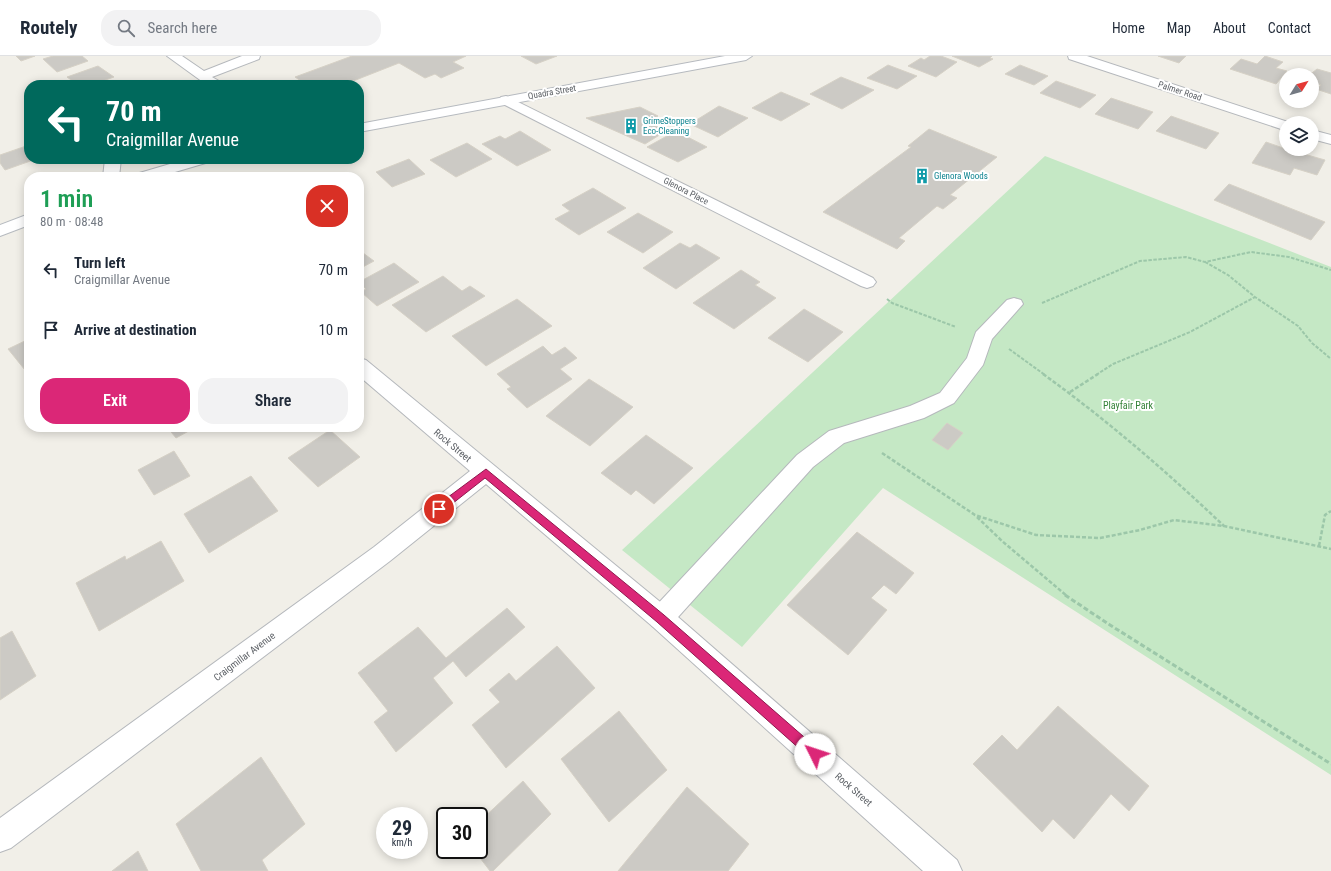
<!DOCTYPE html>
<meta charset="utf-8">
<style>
:root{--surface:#fff;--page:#f2f2f3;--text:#1f2937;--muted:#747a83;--line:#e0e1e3;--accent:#db2777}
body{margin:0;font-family:"Roboto Condensed",sans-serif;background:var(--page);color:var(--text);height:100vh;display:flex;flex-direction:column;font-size:15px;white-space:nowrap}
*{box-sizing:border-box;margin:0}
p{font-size:13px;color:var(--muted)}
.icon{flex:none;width:22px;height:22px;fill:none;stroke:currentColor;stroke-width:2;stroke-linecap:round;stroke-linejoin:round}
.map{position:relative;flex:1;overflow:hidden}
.panel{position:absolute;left:24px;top:116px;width:340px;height:260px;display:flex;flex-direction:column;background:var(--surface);border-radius:16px;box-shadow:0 2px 10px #0003}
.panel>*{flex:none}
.hud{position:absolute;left:24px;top:24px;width:340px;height:84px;border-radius:16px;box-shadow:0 2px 10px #0003;background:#00695c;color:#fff;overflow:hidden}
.needle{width:26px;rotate:53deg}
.controls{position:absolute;left:1279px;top:12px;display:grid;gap:8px}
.controls a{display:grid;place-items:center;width:40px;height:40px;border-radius:50%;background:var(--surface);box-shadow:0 2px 10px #0003;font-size:20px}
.speed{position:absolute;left:376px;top:751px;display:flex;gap:8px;font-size:20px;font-weight:700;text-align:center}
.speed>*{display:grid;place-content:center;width:52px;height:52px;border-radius:50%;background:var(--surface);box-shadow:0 2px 10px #0003;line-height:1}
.speed small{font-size:10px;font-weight:400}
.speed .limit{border:2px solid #111;border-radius:6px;background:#fff;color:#111}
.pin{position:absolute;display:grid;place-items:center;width:34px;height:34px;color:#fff;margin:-17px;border:2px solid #fff;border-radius:50%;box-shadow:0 1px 4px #0007}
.me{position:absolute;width:44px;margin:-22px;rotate:311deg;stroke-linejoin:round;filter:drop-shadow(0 0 3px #0008)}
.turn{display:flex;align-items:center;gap:14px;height:84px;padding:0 16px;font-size:18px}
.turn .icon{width:52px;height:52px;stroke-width:2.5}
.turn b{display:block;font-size:28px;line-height:34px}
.round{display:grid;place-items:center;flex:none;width:42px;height:42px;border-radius:16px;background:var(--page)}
.headline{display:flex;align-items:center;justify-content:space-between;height:68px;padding:0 16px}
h1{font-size:24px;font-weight:600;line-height:30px;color:#1e9e55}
.primary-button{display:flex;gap:8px;margin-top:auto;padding:8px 16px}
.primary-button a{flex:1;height:46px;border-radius:16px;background:var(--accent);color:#fff;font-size:16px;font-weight:600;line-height:46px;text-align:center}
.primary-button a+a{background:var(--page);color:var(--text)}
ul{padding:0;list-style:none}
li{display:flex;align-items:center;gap:12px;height:60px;padding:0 16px}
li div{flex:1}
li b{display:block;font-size:15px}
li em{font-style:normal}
header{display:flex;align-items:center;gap:24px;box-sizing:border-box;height:56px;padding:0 20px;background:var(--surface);border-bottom:1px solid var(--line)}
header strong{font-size:19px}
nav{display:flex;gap:22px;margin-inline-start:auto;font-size:14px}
.search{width:280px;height:36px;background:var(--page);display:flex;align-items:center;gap:10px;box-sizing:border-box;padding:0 14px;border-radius:16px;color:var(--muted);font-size:15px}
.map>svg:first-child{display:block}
</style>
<header>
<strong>Routely</strong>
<div class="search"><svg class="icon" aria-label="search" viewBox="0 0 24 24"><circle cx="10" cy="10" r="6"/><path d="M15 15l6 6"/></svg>Search here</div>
<nav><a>Home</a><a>Map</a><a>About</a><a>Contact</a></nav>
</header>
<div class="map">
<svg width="1331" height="815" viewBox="0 0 1331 815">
<rect width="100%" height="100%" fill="#f1efe8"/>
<path fill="#c5e8c5" d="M1045 100 1331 211V719L883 432 742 591 622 494Z"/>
<path fill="#cccac5" stroke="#d6d1c6" d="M16 0H35L21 5Z
M53 0H82L88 5 57 16 43 3Z
M352 0H466L453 6 464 12 441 22 435 18 425 22 399 7 343 29H307L295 21Z
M521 0H557L536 8Z
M930 0H941L957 6 936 21 908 10 921 2 924 4Z
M952 0H992L990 2 993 3 979 11Z
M1158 0H1186L1179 7Z
M1265 0 1283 6 1276 12 1287 15 1276 28 1230 13 1241 3 1257 8Z
M888 9 917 20 897 33 867 22Z
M1020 9 1048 20 1034 29 1005 18Z
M98 10 114 21 91 29H78L67 21Z
M1317 13 1331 17V38L1316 33 1321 29 1312 26V19H1303L1308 15 1312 17Z
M841 21 874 34 842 53 810 38Z
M1056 25 1096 39 1080 52 1040 37Z
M781 36 810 48 781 65 752 52Z
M1111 42 1153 56 1138 73 1095 58Z
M719 50 748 62 718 81 690 68Z
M640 51 658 60 648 66 666 75 645 88 586 62Z
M1171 60 1219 77 1206 93 1156 75Z
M929 73 997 101 950 139 957 142 943 153 937 150 899 182 905 185 897 193 823 156 911 91 908 90Z
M520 75 551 94 517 110 482 88 500 80 505 83Z
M676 75 707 91 678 106 647 91Z
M1266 86 1286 93 1325 104 1317 119 1294 112 1290 119 1252 107Z
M467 87 492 103 456 121 430 104Z
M29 89V103H36L5 114 0 107V99Z
M409 103 425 118 392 131 376 116Z
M1229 128 1325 166 1311 184 1214 144Z
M593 132 626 152 579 179 555 163 570 155 562 149Z
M638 157 673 176 643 197 607 176Z
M680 187 690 192 696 188 720 202 676 233 643 212Z
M359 194 374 205 359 213Z
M394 207 419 226 377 250 361 236 366 233 359 226Z
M741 214 760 226 755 229 776 242 734 273 693 247Z
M443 220 462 235 470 230 485 240 426 276 392 249Z
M517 243 552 270 486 310 452 280Z
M804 253 843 276 808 306 768 282Z
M29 283V319L8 293Z
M543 290 552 299 565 291 577 302 560 313 572 323 527 352 507 333 511 331 497 318Z
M589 323 633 351 590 390 546 360Z
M947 367 963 377 948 394 932 384Z
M167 371H196L176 382Z
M330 374 360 401 318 431 288 402Z
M646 379 693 412 654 448 636 434 631 439 601 417Z
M174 395 190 420 154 439 138 414Z
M251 420 278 455 209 497 184 458Z
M857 476 914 517 896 538 884 529 871 542 887 554 848 599 787 549Z
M161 485 184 525 99 575 76 527 125 500 126 504Z
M507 552 525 571 466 621 453 605 433 622 453 647 396 696 374 666 388 655 358 617 418 571 446 602Z
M12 575 36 620 0 644V582Z
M557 590 595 632 506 712 472 669 500 646 489 634 509 617 516 625Z
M1058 650 1149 730 1129 755 1111 738 1074 783 1053 763 1042 776 973 708 1002 679 1017 694Z
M619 655 667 714 609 766 561 703Z
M261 701 305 768 262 804 268 815H201L176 768Z
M523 725 551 758 493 815H490L474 794H479V766Z
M687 731 749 788 728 815H618Z
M138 795 148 815H112Z"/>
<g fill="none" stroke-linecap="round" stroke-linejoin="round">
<g stroke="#b5b8bc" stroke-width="2">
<path id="service" d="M105 103H121L119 121H103Z
M1014 242 1021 244 1023 248 992 283 983 309 954 347 924 362 844 387 813 411 670 570 661 574 652 570 648 562 652 554 797 399 829 375 910 350 940 337 967 302 976 276 1007 244Z"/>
</g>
<g stroke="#b5b8bc" stroke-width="2">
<path id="minor" d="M167 0H182L204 15 242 0H260L259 3 212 21 219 25 220 29H207Z
M1068 0H1087L1291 67H1286V74L1281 73 1069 3Z
M506 40 873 222 876 226 873 230 867 232 861 230 501 47 499 44 501 41Z
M1312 74 1331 79V88L1312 83Z
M359 302 366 304 670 554 957 804 962 815H923L652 570 486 428 390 505 11 792 0 796V762L374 491 470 415 359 320Z"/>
</g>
<g stroke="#b6babf" stroke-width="2">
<path id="secondary" d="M725 0H752L746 4 359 76V68Z
M187 103H212L209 106 158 121H133L136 118Z
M29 158V169L0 180V169Z"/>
</g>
<path stroke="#9cc7a9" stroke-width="2" stroke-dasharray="3.5 1.5" stroke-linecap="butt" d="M1205 206 1228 219 1255 241 1298 270 1312 287 1331 303
M887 243 892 247 956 271
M1042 247 1140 205 1186 201 1205 206 1251 196 1289 201 1331 214
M1009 293 1045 319
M1096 319 1113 308 1190 276 1255 241"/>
<path stroke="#9cc7a9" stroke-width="2.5" stroke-dasharray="4 2" stroke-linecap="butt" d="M1043 318C1107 364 1167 416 1224 470
M1070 336 1098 318
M882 397 975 459 1036 479 1100 482 1140 474 1174 464 1224 470 1331 493
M977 461 1002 485 1067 540
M1319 490 1325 459 1331 455"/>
<path stroke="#9cc7a9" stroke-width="3" stroke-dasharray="5 2.5" stroke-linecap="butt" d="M1065 539 1110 569 1331 708"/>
<use href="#service" fill="#fff" fill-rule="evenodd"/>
<use href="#minor" fill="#fff" fill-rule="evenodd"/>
<use href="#secondary" fill="#fff" fill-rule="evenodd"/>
</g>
<path fill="#db2777" stroke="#8e194d" d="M486 413 664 559 819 694 821 698 819 703 815 704 811 703 657 566 485 422 443 455H436V450Z"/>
<defs>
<g id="building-bare" transform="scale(1.2)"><path d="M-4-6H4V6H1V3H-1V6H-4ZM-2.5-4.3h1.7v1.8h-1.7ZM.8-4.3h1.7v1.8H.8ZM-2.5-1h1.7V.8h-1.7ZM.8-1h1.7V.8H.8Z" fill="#0f9aa8" stroke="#fff" stroke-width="2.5" paint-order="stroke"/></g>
</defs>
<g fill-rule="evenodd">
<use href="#building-bare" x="631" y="70"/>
<use href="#building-bare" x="922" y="120"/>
</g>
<g text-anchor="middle" stroke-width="4" stroke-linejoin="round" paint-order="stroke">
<g font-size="9" fill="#5f6368" stroke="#fff">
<text transform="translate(1180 35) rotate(18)" y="3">Palmer Road</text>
<text transform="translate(552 36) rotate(-10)" y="3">Quadra Street</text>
<text transform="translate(686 135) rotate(27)" y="3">Glenora Place</text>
</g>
<g font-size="9" fill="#0d838f" stroke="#fff" text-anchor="start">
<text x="643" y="68">GrimeStoppers<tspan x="643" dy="10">Eco-Cleaning</tspan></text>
<text x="934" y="123">Glenora Woods</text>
</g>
<g font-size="10" fill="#348238" stroke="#fff">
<text x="1128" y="353">Playfair Park</text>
</g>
<g font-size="10" fill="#5f6368" stroke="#fff">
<text transform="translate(453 389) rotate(40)" y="4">Rock Street</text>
<text transform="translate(244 600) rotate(-37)" y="4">Craigmillar Avenue</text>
<text transform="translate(854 733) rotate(41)" y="4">Rock Street</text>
</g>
</g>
</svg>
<div class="controls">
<a><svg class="needle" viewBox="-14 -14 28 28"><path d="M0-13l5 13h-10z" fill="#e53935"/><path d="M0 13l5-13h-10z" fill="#747a83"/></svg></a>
<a><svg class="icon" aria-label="layers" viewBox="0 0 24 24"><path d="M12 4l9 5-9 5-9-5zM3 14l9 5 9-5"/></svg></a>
</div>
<div class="speed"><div>29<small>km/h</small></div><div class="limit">30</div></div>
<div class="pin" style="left:439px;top:453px;background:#d93025"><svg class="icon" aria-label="arrive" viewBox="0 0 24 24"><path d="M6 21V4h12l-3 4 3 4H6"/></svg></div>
<svg class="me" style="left:815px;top:698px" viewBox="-20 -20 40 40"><circle r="19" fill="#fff"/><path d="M0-13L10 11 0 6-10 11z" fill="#db2777"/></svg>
<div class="hud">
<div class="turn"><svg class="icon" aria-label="left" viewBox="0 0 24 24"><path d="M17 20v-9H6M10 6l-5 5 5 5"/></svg><div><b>70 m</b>Craigmillar Avenue</div></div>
</div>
<section class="panel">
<div class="headline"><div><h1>1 min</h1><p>80 m · 08:48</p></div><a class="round" style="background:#d93025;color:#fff"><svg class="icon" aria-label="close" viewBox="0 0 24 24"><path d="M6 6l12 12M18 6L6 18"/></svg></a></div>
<ul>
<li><svg class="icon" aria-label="left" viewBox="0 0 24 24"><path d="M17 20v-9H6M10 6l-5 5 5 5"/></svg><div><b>Turn left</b><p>Craigmillar Avenue</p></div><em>70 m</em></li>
<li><svg class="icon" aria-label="arrive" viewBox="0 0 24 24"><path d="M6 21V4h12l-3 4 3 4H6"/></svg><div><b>Arrive at destination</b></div><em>10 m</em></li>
</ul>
<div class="primary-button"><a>Exit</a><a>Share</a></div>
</section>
</div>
